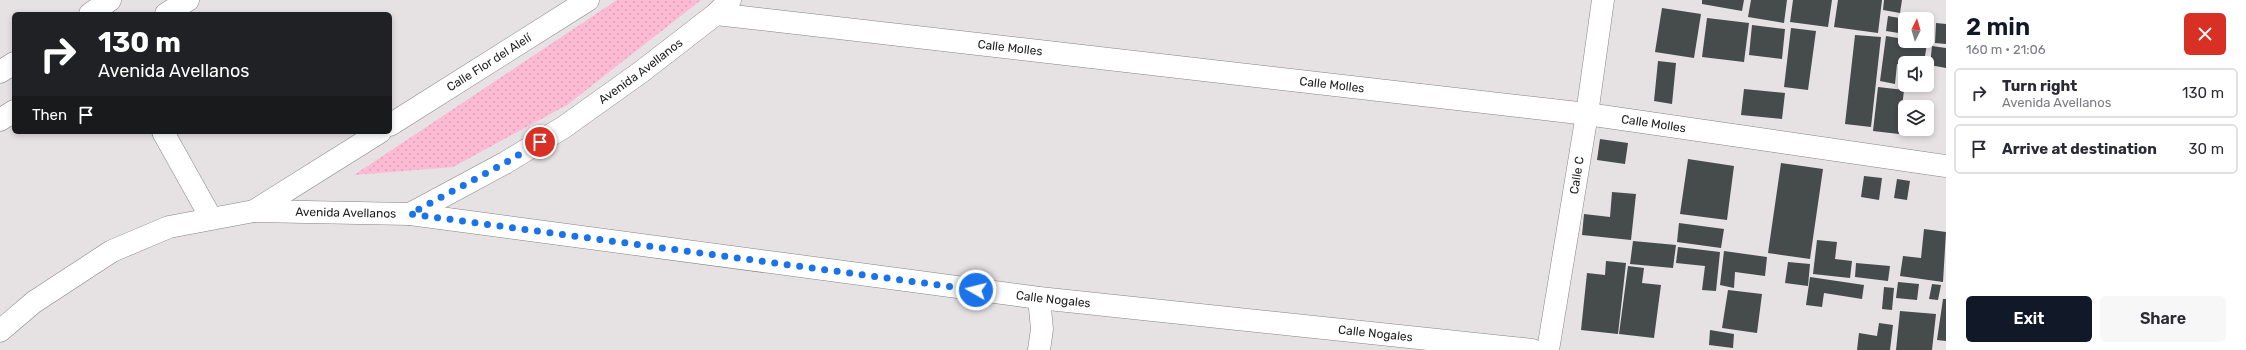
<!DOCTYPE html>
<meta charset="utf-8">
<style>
:root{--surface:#fff;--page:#f7f7f7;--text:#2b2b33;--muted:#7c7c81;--line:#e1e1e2;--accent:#111827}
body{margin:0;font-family:Rubik,sans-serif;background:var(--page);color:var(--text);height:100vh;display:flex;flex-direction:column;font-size:15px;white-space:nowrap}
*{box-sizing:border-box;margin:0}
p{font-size:13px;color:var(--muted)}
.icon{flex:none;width:22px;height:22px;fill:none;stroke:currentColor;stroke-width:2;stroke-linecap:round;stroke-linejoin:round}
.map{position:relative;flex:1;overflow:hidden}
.panel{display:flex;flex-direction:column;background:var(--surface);width:300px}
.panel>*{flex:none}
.banner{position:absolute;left:12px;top:12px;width:380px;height:122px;border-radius:6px;box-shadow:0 2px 6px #0003;background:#202124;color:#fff;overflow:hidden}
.needle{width:26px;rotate:5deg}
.controls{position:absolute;left:1898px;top:12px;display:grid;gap:8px}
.controls a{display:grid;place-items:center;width:36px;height:36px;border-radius:6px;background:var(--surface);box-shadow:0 2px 6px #0003;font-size:20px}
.pin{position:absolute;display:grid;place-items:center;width:34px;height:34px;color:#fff;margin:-17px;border:2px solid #fff;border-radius:50%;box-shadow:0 1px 4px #0007}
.me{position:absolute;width:44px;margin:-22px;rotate:278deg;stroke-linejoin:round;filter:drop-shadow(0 0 3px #0008)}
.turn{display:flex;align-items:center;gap:14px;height:84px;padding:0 20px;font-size:18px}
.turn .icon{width:52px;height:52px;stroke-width:2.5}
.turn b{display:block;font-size:28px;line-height:34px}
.then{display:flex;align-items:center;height:38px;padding:0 20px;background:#0003;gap:8px;font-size:15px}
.round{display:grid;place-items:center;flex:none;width:42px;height:42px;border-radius:6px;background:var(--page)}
.headline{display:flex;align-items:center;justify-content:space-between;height:68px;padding:0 20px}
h1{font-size:24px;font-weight:600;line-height:30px;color:var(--accent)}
.action{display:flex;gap:8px;margin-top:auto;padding:8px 20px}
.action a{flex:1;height:46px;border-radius:6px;background:var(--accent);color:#fff;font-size:16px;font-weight:600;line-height:46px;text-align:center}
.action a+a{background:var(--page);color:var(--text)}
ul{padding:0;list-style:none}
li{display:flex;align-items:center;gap:12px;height:50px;margin:0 8px 6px;padding:0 12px;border:2px solid var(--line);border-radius:6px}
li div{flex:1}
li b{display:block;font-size:15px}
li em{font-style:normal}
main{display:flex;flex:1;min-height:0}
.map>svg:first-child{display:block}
</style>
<main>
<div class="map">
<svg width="1946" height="350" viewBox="0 0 1946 350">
<defs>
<pattern id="green-dots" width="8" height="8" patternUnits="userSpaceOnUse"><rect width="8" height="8" fill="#fcbbd3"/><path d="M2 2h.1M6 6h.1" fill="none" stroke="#d8a0b5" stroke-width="1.8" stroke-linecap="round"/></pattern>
</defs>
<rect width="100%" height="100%" fill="#e6e1e3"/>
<path fill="url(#green-dots)" d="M617 0H701L567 105 453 167 354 175Z"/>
<path fill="#464b4c" d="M1702 0H1744L1742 11 1702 4Z
M1751 0H1787L1784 23 1748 17Z
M1793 0H1832L1828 27 1790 22Z
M1838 0H1882L1878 33 1834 27Z
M1884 0H1902L1900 13 1883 10Z
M1662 8 1701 14 1694 58 1655 52Z
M1888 16 1905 19V34L1886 31Z
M1707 18 1749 23 1744 62 1702 57Z
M1927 22 1932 23 1930 39H1927Z
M1936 23 1946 24V44L1935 43Z
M1752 25 1785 29 1782 59 1749 55Z
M1791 28 1816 31 1808 90 1784 87Z
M1855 35 1881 37 1871 127 1845 124Z
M1886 36 1927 43 1924 63 1897 64 1895 84 1880 81Z
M1932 46 1946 48V68L1930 65Z
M1658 61 1676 63 1672 104 1654 101Z
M1878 87 1904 90 1899 134 1873 131Z
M1744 89 1785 93 1782 119 1741 115Z
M1600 139 1628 143 1625 164 1597 160Z
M1688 159 1734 166 1727 220 1680 214Z
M1781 163 1823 169 1810 259 1768 253Z
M1864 176 1882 178 1879 200 1861 197Z
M1897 179 1910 181 1907 200 1894 198Z
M1612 192 1636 194 1631 240 1582 235 1584 214 1610 217Z
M1679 223 1724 229 1721 248 1677 242Z
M1924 229 1946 232 1943 282 1900 276 1903 256 1921 258Z
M1817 240 1837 242 1835 259 1852 261 1850 278 1813 274Z
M1633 241 1676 245 1673 268 1630 264Z
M1678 247 1720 252 1716 291 1702 290 1705 266 1676 263Z
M1724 251 1767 257 1765 276 1735 272 1734 288 1720 285Z
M1606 261 1626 263 1618 334 1581 330 1587 273 1605 275Z
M1788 262 1810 264 1808 286 1785 283Z
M1856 263 1890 266 1888 281 1855 277Z
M1628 266 1644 268 1642 283 1661 285 1654 338 1619 334Z
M1810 277 1864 285 1862 299 1824 293 1822 307 1806 305Z
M1898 282 1919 284 1917 300 1896 298Z
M1932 284 1941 285 1938 300 1929 299Z
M1884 287 1894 288 1892 310 1882 309Z
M1728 290 1762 294 1757 333 1722 328Z
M1943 299H1946V341L1937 340Z
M1900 311 1936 314 1932 350H1896Z
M1879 323 1893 325 1890 350H1857L1859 333 1877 336Z
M1710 330 1734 334 1733 348 1709 345Z"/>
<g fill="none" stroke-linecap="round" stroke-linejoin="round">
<g stroke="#878384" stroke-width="23">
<g id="minor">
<path d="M90 14 110 0"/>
<path d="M166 14 188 0"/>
<path id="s1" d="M716 14 1587 114 1946 166"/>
<path d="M0 72 14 63"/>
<path d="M0 120 14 111"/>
<path id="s2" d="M390 125 588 0"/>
<path d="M163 132 211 218"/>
<path d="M254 211 380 132"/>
<path id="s3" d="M410 214 1039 298 1532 350"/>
<path d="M1039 298 1042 329 1039 350"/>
<path id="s4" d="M0 331 34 302 112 251 169 227 254 211 410 214 505 163 564 127 641 72 716 14 730 0"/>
<path id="s5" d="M1548 350 1587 114 1603 0"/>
</g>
</g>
<use href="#minor" stroke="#fff" stroke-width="22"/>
</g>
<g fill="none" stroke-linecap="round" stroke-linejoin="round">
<path stroke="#1a73e8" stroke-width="7" stroke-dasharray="0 12.6" d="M540 142 505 163 410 214 976 290"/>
</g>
<g text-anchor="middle" stroke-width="4" stroke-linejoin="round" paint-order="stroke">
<g font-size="12" fill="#232122" stroke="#e6e1e3">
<text dy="4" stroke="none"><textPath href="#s1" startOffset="296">Calle Molles</textPath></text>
<text dy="4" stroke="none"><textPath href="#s2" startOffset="117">Calle Flor del Alelí</textPath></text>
<text dy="4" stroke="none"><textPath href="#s4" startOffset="714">Avenida Avellanos</textPath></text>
<text dy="4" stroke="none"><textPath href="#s1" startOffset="620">Calle Molles</textPath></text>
<text dy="4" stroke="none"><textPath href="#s1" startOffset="944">Calle Molles</textPath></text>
<text dy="4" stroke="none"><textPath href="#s5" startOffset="177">Calle C</textPath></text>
<text dy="4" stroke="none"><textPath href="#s4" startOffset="378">Avenida Avellanos</textPath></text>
<text dy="4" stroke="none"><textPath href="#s3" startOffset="649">Calle Nogales</textPath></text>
<text dy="4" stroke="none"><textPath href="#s3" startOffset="973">Calle Nogales</textPath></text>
</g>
</g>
</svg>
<div class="controls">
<a><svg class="needle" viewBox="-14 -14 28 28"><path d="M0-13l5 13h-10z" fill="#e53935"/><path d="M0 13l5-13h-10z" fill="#7c7c81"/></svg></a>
<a><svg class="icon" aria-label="sound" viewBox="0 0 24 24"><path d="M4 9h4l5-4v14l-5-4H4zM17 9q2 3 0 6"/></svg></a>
<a><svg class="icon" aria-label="layers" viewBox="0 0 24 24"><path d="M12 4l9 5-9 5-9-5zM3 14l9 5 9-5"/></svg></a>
</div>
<div class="pin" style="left:540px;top:142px;background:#d93025"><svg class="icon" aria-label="arrive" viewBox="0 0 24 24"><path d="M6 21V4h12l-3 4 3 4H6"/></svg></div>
<svg class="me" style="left:976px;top:290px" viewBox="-20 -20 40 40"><circle r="17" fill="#1a73e8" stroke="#fff" stroke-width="3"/><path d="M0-11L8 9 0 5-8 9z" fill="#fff"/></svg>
<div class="banner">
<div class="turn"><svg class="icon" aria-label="right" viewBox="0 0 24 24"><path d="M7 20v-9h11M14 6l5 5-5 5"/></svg><div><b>130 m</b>Avenida Avellanos</div></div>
<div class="then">Then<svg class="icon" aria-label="arrive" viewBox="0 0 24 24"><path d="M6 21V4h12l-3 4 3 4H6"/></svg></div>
</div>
</div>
<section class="panel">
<div class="headline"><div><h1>2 min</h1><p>160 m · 21:06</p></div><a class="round" style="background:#d93025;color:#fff"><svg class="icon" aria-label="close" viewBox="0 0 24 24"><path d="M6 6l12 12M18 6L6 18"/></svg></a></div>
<ul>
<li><svg class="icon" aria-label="right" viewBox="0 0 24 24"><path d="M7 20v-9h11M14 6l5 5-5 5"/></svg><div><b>Turn right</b><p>Avenida Avellanos</p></div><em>130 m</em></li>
<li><svg class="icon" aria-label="arrive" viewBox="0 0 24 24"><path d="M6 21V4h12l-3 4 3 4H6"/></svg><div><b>Arrive at destination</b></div><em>30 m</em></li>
</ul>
<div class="action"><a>Exit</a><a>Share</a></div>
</section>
</main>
